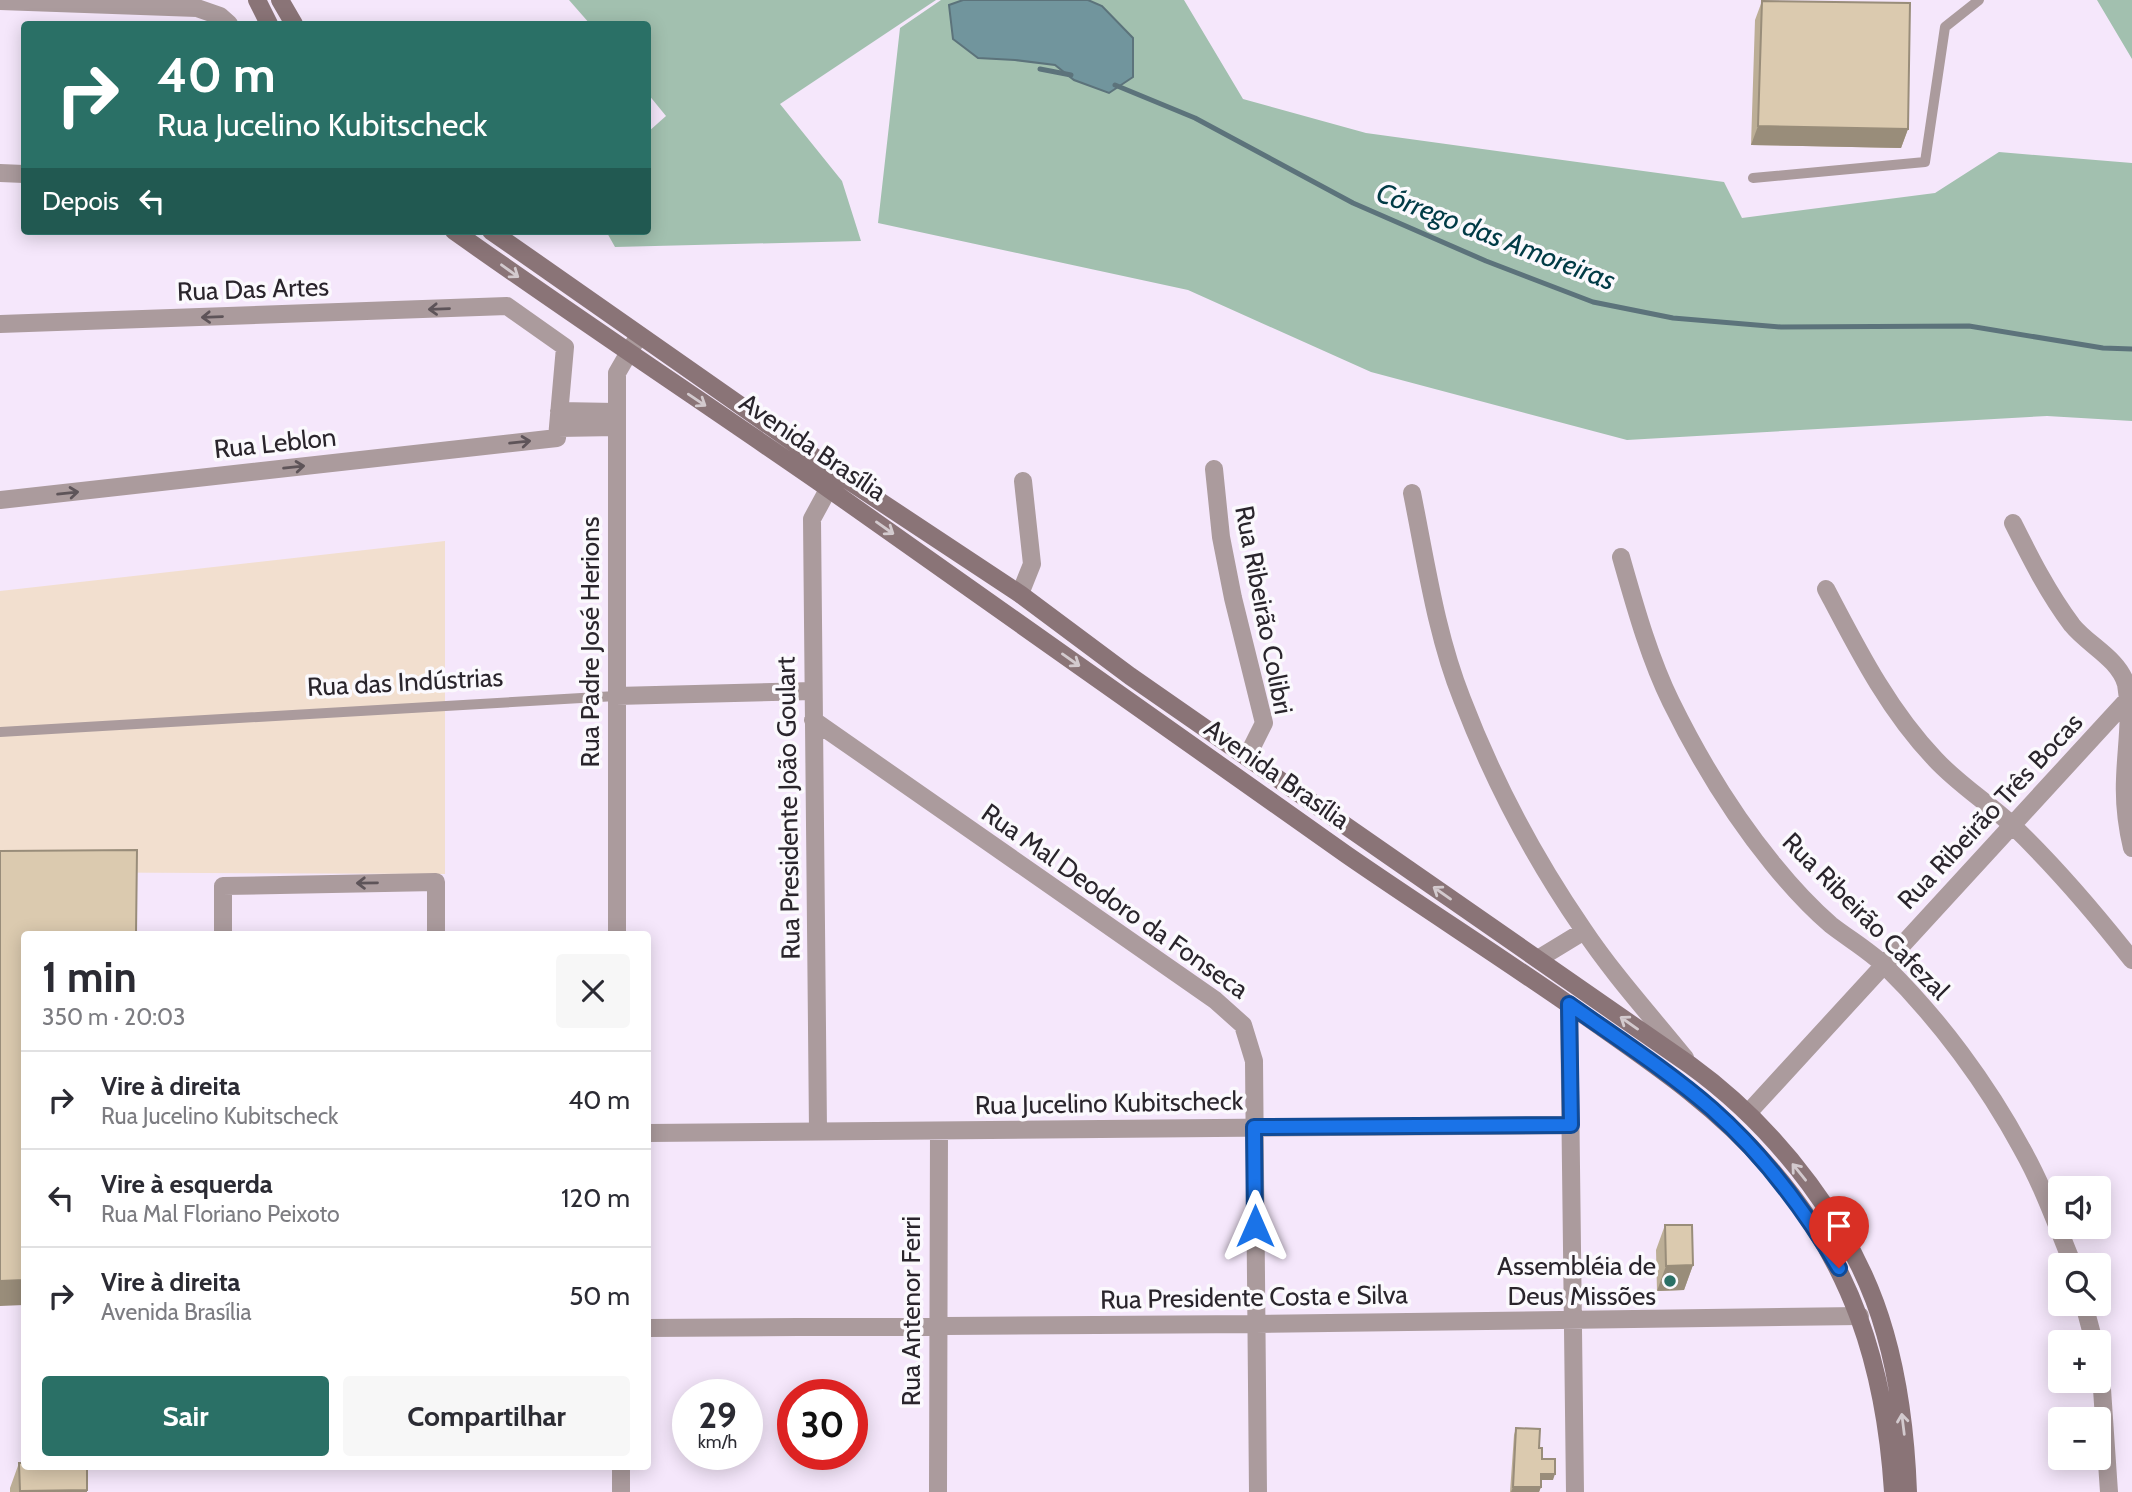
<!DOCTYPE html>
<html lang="pt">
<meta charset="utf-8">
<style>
:root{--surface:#fff;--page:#f7f7f7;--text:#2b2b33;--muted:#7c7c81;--line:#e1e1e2;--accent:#2a7066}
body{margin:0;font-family:Cabin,sans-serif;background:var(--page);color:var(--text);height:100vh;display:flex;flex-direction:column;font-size:26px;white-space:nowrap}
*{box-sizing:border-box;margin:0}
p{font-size:23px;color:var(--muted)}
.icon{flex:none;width:38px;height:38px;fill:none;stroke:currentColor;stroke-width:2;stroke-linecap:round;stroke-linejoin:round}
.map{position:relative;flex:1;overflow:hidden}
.sheet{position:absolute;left:21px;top:931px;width:630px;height:539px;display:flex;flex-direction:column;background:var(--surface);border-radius:7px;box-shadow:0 4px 18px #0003}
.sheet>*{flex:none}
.guide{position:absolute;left:21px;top:21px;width:630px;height:214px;border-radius:7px;box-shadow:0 4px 18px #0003;background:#2a7066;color:#fff;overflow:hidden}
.buttons{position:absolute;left:2048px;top:1176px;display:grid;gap:14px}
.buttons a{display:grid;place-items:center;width:63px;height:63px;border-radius:7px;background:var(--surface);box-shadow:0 4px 18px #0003;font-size:35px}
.speed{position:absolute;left:672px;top:1379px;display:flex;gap:14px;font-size:35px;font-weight:700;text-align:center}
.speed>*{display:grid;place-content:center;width:91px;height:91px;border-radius:50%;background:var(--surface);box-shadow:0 4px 18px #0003;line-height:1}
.speed small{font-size:18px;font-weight:400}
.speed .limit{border:10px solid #d22;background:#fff;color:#111}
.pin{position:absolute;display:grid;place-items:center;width:60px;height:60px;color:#fff;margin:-72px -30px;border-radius:50% 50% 50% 0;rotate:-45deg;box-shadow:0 0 7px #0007}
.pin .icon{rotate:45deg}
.me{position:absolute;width:77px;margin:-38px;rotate:0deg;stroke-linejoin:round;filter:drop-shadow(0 0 5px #0008)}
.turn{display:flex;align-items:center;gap:24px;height:147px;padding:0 21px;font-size:32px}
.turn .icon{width:91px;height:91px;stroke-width:2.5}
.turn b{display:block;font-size:49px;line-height:60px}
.then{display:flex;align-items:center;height:66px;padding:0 21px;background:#0003;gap:14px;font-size:26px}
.round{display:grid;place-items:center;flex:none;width:74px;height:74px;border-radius:7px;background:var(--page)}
.summary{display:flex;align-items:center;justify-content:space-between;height:119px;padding:0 21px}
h1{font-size:42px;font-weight:700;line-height:52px}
.action{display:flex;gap:14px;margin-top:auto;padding:14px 21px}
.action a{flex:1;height:80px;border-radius:7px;background:var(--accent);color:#fff;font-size:28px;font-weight:700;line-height:80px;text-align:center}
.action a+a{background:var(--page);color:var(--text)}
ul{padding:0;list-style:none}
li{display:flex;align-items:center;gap:21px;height:98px;padding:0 21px;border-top:2px solid var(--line)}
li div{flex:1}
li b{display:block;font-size:26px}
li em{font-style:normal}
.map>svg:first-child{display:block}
</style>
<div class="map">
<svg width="2132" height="1492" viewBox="0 0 2132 1492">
<rect width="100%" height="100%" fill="#f5e7fb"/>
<path fill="#f2dfcf" d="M445 541V874L0 872V591Z"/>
<path fill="#a2c0af" d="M569 0H936L780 104 842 181 861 241 615 247 606 231H648V132L666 116 648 94V24H590Z
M941 0H1184L1243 99 1366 133 1724 182 1742 218 1935 193 1999 152 2132 163V421L2047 416 1627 440 1371 372 1188 290 878 223 900 28Z
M2097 0H2132V59Z"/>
<path fill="#71959d" stroke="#5c737b" stroke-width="2" d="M963 0H1088L1102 6 1133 38V77L1109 93 1074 80 1055 65 1015 60 978 58 953 39 949 5Z"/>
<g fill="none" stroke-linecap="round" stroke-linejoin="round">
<path stroke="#5c737b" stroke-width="5" d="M1040 69 1071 75
M1115 85 1195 118 1353 203 1486 261 1593 302 1673 318 1781 327 1969 326 2103 348 2132 349"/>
<path stroke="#ab9b9d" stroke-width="10" d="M1753 178 1925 162 1945 27 1979 0
M0 732 616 696"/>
<path stroke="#ab9b9d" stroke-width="18" d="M0 1 197 8 220 16 229 24
M0 173 24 174
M0 324 507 306 565 347 557 438 0 500
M559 411 616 412
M558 428 616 427
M1214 469 1221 537 1233 598 1264 723 1247 757
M1412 493C1426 562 1436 634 1462 699 1493 780 1534 858 1583 929 1613 974 1651 1016 1685 1058
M2013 523C2031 559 2048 593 2072 625 2088 645 2118 658 2126 684 2132 717 2126 746 2125 779 2124 802 2127 827 2132 848
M1621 557C1635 606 1649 657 1671 702 1699 759 1733 815 1773 864 1790 885 1810 907 1831 925 1849 939 1870 951 1886 967 1939 1019 1987 1084 2022 1149 2043 1186 2057 1226 2073 1265
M1826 589C1857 648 1888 710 1935 759 1958 784 1987 802 2012 825 2055 866 2095 913 2132 960
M1020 594 1032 564 1023 481
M616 696 813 691
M813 720 1215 1000 1243 1025 1254 1061 1258 1492
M223 934V886L436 882V934
M617 934V373L639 335
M1538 959 1584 931
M1569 1004 1575 1492
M1748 1113 2129 698
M818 1130 812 519 837 473
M648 1133 1571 1125
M2084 1304 2094 1342
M648 1328 1256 1324 1860 1316
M2098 1368 2102 1389 2109 1492
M621 1466V1492
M938 1492 939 1131"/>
<path stroke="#8a7477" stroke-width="18" d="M257 0 269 24
M280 0 294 24
M454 231C578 319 705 403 829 489 1003 610 1174 734 1347 855 1431 913 1518 968 1601 1027 1661 1069 1720 1110 1768 1166 1852 1262 1885 1366 1893 1492
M491 231 837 473 1020 594 1130 676 1690 1065C1777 1128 1856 1229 1885 1333 1900 1385 1906 1438 1908 1492"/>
</g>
<path fill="#bcae96" d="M1762 1 1908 129 1901 148 1751 145 1755 20Z
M1665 1225 1693 1265 1684 1290 1657 1291 1656 1250Z
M1516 1428 1539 1448 1542 1459 1553 1480H1541V1487L1539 1492H1510L1514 1435Z
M19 1463 87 1490V1492H10V1488Z"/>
<path fill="#998d7a" d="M1758 126 1908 129 1901 148 1751 145Z
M1693 1265 1684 1290 1657 1291 1666 1266Z
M24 1280V1305L0 1306V1281Z
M1541 1474H1555L1553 1480H1539Z
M1513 1487H1541L1539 1492H1511Z
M87 1490V1492H19L20 1491Z"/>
<path fill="#dbcaaf" stroke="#998d7a" stroke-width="2" d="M1762 1 1910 3 1908 129 1758 126Z
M137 850 136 934H24V1280L0 1281V851Z
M1665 1225H1692L1693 1265 1666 1266Z
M1516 1428 1540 1429 1539 1448H1542V1459H1555V1474H1541V1487H1513Z
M19 1463H24V1466H87V1490L20 1491Z"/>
<defs><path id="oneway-shaft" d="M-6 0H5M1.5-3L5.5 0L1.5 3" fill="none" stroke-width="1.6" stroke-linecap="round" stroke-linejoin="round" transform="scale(1.75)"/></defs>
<g stroke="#d3cace">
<use href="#oneway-shaft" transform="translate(510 271) rotate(36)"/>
<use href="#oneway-shaft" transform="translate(697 400) rotate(34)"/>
<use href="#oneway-shaft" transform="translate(885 528) rotate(35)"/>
<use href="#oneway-shaft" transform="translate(1071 660) rotate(35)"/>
<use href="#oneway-shaft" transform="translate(1442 893) rotate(-145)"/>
<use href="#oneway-shaft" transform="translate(1629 1023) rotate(-145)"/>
<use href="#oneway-shaft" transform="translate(1799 1172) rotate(-129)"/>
<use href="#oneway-shaft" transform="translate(1903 1424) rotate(-97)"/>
</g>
<g stroke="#5e5459">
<use href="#oneway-shaft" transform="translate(439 309) rotate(178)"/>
<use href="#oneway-shaft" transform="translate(212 317) rotate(178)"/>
<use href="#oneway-shaft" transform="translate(520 442) rotate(-6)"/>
<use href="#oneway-shaft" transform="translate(294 467) rotate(-6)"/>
<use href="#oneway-shaft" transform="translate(68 493) rotate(-6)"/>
<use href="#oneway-shaft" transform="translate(367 883) rotate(179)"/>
</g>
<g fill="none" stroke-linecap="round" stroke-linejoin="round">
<g stroke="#114b97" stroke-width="18">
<path id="route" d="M1255 1226 1254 1127 1571 1125 1569 1004C1617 1038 1667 1070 1712 1109 1764 1155 1804 1209 1839 1268"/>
</g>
<use href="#route" stroke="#1a73e8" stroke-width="12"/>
</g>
<circle fill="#2a7066" stroke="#fbf9fd" stroke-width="2.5" cx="1670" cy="1281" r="7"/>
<g text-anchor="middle" stroke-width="7" stroke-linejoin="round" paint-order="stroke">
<g font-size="26" fill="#2a252c" stroke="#fbf9fd">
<text transform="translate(253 289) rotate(-2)" y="9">Rua Das Artes</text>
<text transform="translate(275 443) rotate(-6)" y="9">Rua Leblon</text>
<text transform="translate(813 447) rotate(34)" y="9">Avenida Brasília</text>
<text transform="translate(1264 610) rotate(79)" y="9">Rua Ribeirão Colibri</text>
<text transform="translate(590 642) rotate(-90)" y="9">Rua Padre José Herions</text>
<text transform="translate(405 682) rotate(-3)" y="9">Rua das Indústrias</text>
<text transform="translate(1277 774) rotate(35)" y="9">Avenida Brasília</text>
<text transform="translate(788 808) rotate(-91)" y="9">Rua Presidente João Goulart</text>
<text transform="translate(1990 811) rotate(-47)" y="9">Rua Ribeirão Três Bocas</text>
<text transform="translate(1115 901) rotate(35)" y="9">Rua Mal Deodoro da Fonseca</text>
<text transform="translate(1866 916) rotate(45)" y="9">Rua Ribeirão Cafezal</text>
<text transform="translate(1109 1103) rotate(-1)" y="9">Rua Jucelino Kubitscheck</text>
<text transform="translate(1254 1297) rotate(-1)" y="9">Rua Presidente Costa e Silva</text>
<text transform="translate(911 1311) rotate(-90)" y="9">Rua Antenor Ferri</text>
</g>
<g font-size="26" fill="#2a252c" stroke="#fbf9fd" text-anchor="end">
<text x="1656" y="1275">Assembléia de<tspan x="1656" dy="30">Deus Missões</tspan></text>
</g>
<g font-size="28" font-style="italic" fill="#013b46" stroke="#fbf9fd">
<text transform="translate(1496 236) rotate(21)" y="10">Córrego das Amoreiras</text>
</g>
</g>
</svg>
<div class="buttons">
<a><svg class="icon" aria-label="sound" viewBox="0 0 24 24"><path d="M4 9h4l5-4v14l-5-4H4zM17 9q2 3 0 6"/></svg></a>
<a><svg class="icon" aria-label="search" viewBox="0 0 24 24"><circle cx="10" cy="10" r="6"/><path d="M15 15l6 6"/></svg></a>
<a>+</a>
<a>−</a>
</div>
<div class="speed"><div>29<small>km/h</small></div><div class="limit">30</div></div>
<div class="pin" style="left:1839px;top:1268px;background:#d93025"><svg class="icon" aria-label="arrive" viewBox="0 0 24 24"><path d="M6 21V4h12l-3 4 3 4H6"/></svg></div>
<svg class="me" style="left:1255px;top:1226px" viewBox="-20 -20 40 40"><path d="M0-17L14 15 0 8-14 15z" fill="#1a73e8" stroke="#fff" stroke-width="4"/></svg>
<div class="guide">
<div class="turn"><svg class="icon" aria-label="right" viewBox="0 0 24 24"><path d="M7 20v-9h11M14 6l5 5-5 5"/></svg><div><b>40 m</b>Rua Jucelino Kubitscheck</div></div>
<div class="then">Depois<svg class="icon" aria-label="left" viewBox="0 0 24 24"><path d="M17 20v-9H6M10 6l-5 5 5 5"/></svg></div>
</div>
<section class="sheet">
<div class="summary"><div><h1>1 min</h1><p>350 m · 20:03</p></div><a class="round"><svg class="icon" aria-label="close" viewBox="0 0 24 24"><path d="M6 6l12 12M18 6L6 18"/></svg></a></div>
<ul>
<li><svg class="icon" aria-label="right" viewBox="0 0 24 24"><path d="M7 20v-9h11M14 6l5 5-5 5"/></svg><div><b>Vire à direita</b><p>Rua Jucelino Kubitscheck</p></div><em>40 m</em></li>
<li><svg class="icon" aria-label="left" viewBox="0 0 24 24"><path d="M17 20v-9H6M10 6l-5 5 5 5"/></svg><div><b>Vire à esquerda</b><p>Rua Mal Floriano Peixoto</p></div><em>120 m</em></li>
<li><svg class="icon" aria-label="right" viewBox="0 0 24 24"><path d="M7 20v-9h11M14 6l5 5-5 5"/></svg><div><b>Vire à direita</b><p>Avenida Brasília</p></div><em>50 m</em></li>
</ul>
<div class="action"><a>Sair</a><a>Compartilhar</a></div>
</section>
</div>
